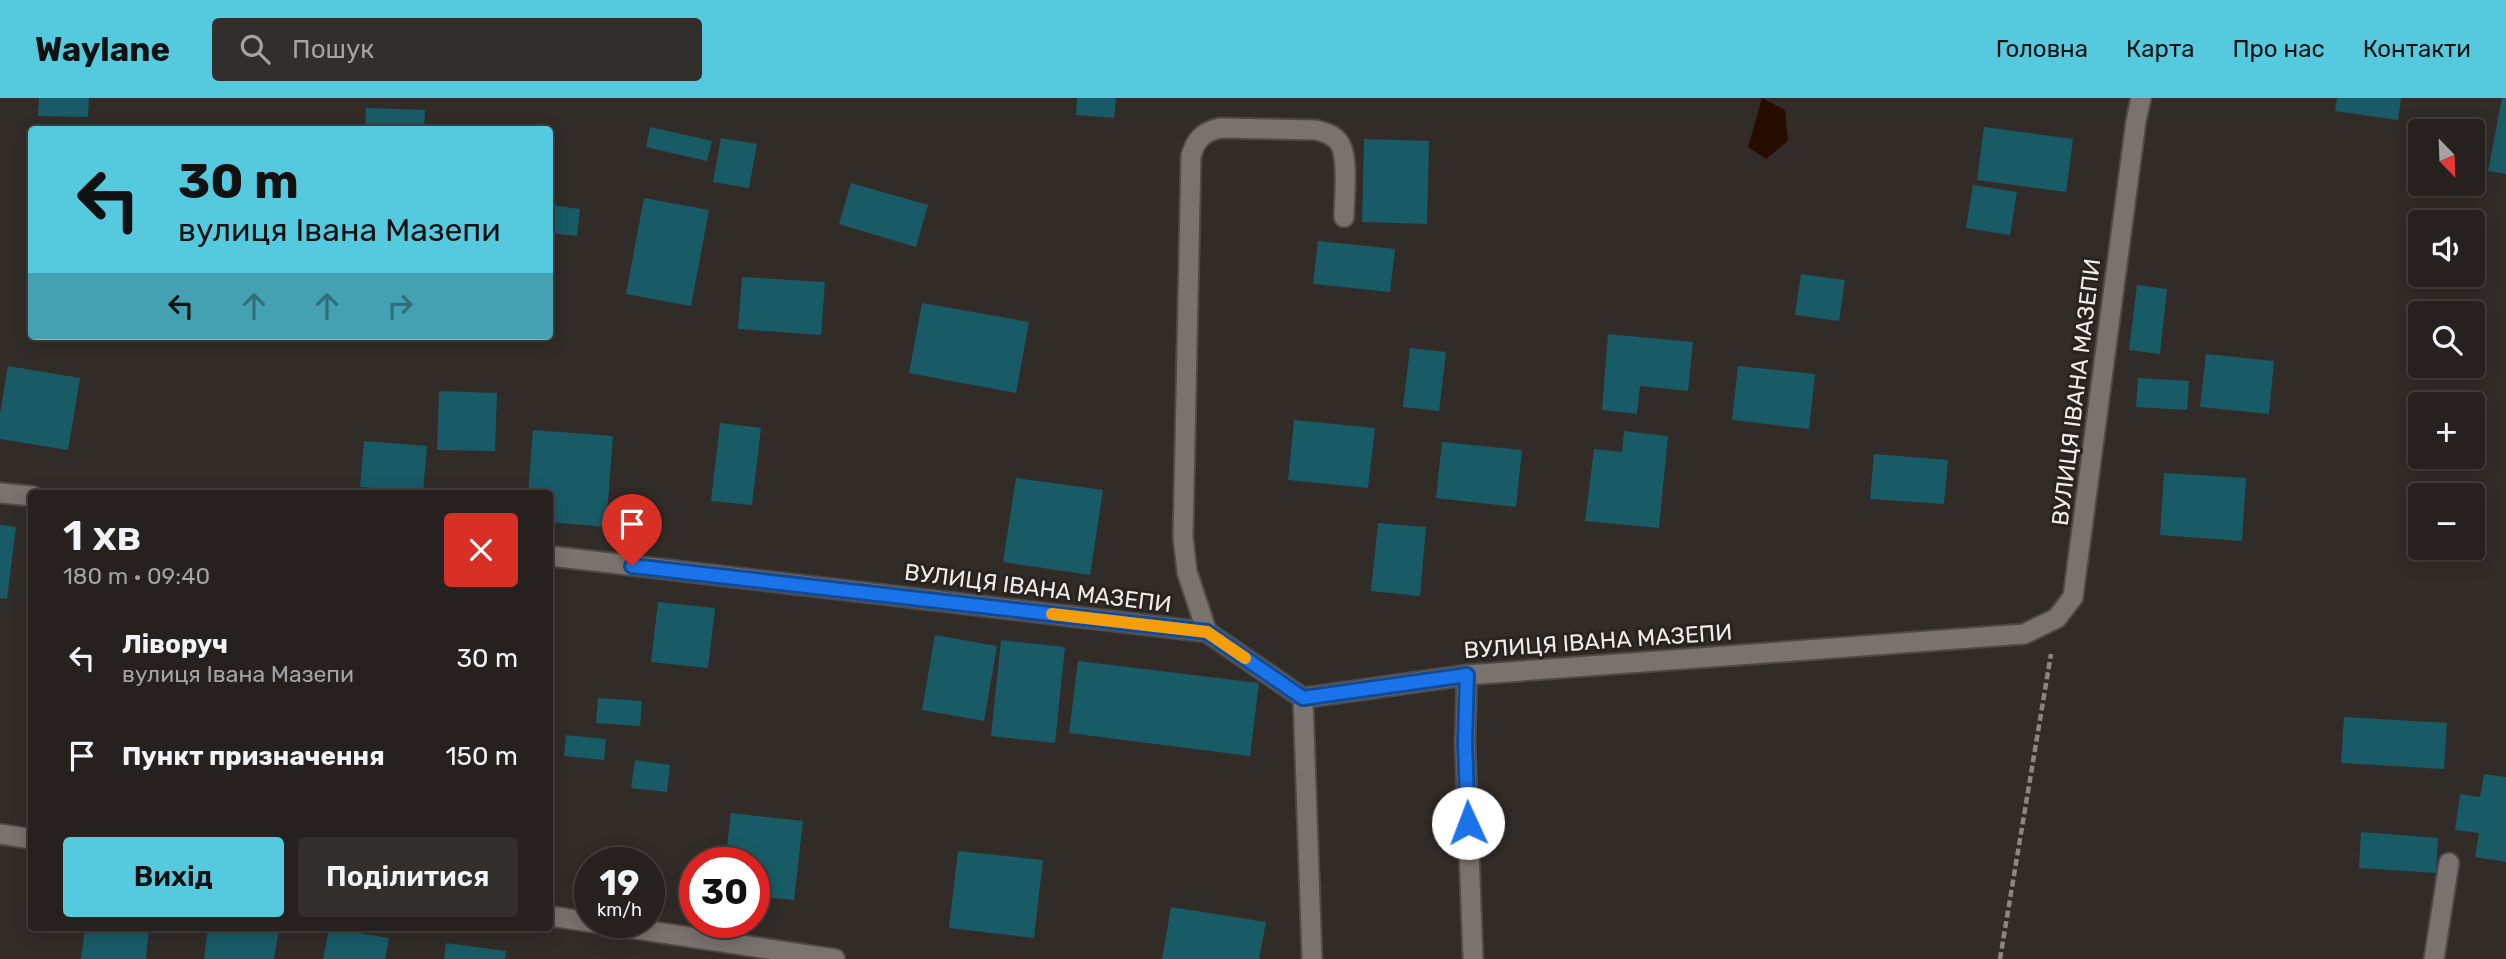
<!DOCTYPE html>
<html lang="uk">
<meta charset="utf-8">
<style>
:root{--surface:#26211e;--page:#322e2b;--text:#f1f3f6;--muted:#a4a3a4;--line:#423e3c;--accent:#55cadf}
body{margin:0;font-family:Rubik,sans-serif;background:var(--page);color:var(--text);height:100vh;display:flex;flex-direction:column;font-size:26px;white-space:nowrap}
*{box-sizing:border-box;margin:0}
p{font-size:23px;color:var(--muted)}
.icon{flex:none;width:38px;height:38px;fill:none;stroke:currentColor;stroke-width:2;stroke-linecap:round;stroke-linejoin:round}
.map{position:relative;flex:1;overflow:hidden}
.panel{position:absolute;left:28px;top:392px;width:525px;height:441px;display:flex;flex-direction:column;background:var(--surface);border-radius:7px;box-shadow:0 4px 18px #0003,0 0 0 2px var(--line)}
.panel>*{flex:none}
.banner{position:absolute;left:28px;top:28px;width:525px;height:214px;border-radius:7px;box-shadow:0 4px 18px #0003,0 0 0 2px var(--line);background:#55cadf;color:#111;overflow:hidden}
.needle{width:46px;rotate:157deg}
.fabs{position:absolute;left:2408px;top:21px;display:grid;gap:14px}
.fabs a{display:grid;place-items:center;width:77px;height:77px;border-radius:7px;background:var(--surface);box-shadow:0 4px 18px #0003,0 0 0 2px var(--line);font-size:35px}
.speed{position:absolute;left:574px;top:749px;display:flex;gap:14px;font-size:35px;font-weight:700;text-align:center}
.speed>*{display:grid;place-content:center;width:91px;height:91px;border-radius:50%;background:var(--surface);box-shadow:0 4px 18px #0003,0 0 0 2px var(--line);line-height:1}
.speed small{font-size:18px;font-weight:400}
.speed .limit{border:10px solid #d22;background:#fff;color:#111}
.pin{position:absolute;display:grid;place-items:center;width:60px;height:60px;color:#fff;margin:-72px -30px;border-radius:50% 50% 50% 0;rotate:-45deg;box-shadow:0 0 7px #0007}
.pin .icon{rotate:45deg}
.me{position:absolute;width:77px;margin:-38px;rotate:358deg;stroke-linejoin:round;filter:drop-shadow(0 0 5px #0008)}
.turn{display:flex;align-items:center;gap:24px;height:147px;padding:0 35px;font-size:32px}
.turn .icon{width:91px;height:91px;stroke-width:2.5}
.turn b{display:block;font-size:49px;line-height:60px}
.lanes{display:flex;align-items:center;height:66px;padding:0 35px;background:#0003;justify-content:center;gap:35px;direction:ltr}
.lanes .off{opacity:.35}
.round{display:grid;place-items:center;flex:none;width:74px;height:74px;border-radius:7px;background:var(--page)}
.headline{display:flex;align-items:center;justify-content:space-between;height:119px;padding:0 35px}
h1{font-size:42px;font-weight:600;line-height:52px}
.button{display:flex;gap:14px;margin-top:auto;padding:14px 35px}
.button a{flex:1;height:80px;border-radius:7px;background:var(--accent);color:#111;font-size:28px;font-weight:600;line-height:80px;text-align:center}
.button a+a{background:var(--page);color:var(--text)}
ul{padding:0;list-style:none}
li{display:flex;align-items:center;gap:21px;height:98px;padding:0 35px}
li div{flex:1}
li b{display:block;font-size:26px}
li em{font-style:normal}
header{display:flex;align-items:center;gap:42px;box-sizing:border-box;height:98px;padding:0 35px;background:var(--accent);color:#111}
header strong{font-size:33px}
nav{display:flex;gap:38px;margin-inline-start:auto;font-size:24px}
.search{width:490px;height:63px;background:var(--page);display:flex;align-items:center;gap:18px;box-sizing:border-box;padding:0 24px;border-radius:7px;color:var(--muted);font-size:26px}
.map>svg:first-child{display:block}
</style>
<header>
<strong>Waylane</strong>
<div class="search"><svg class="icon" aria-label="search" viewBox="0 0 24 24"><circle cx="10" cy="10" r="6"/><path d="M15 15l6 6"/></svg>Пошук</div>
<nav><a>Головна</a><a>Карта</a><a>Про нас</a><a>Контакти</a></nav>
</header>
<div class="map">
<svg width="2506" height="861" viewBox="0 0 2506 861">
<rect width="100%" height="100%" fill="#322c28"/>
<path fill="#260d00" d="M1762 0 1785 12 1788 43 1766 61 1748 49Z"/>
<path fill="#185b66" d="M39 0H89L88 19 38 18Z
M1077 0H1116L1114 20 1076 17Z
M2337 0H2401L2398 22 2335 13Z
M2502 0H2506V76L2488 73Z
M366 10 425 12 424 32H365Z
M650 29 712 43 707 63 646 49Z
M1984 29 2073 41 2066 94 1977 82Z
M721 40 757 46 749 90 713 84Z
M1364 41 1429 43 1427 126 1362 124Z
M851 85 928 107 916 149 839 126Z
M1973 87 2017 94 2010 137 1966 130Z
M644 100 709 112 691 208 626 196Z
M550 107 580 111 577 138 550 135Z
M1318 143 1395 151 1390 194 1313 186Z
M1801 176 1845 182 1839 223 1795 217Z
M742 179 825 184 821 237 738 231Z
M2137 187 2167 191 2160 256 2129 252Z
M922 205 1029 224 1016 295 909 275Z
M1608 236 1693 244 1688 293 1640 288 1637 316 1602 312Z
M1410 250 1446 254 1439 313 1403 309Z
M2206 256 2274 263 2269 316 2200 309Z
M8 268 80 280 68 352 0 341V316Z
M1738 268 1815 276 1809 331 1732 322Z
M2138 280 2189 283 2187 312 2136 309Z
M439 293 497 295 495 353 437 352Z
M1294 322 1375 330 1368 390 1288 382Z
M720 325 761 330 752 407 711 403Z
M533 332 613 338 606 429 550 424V396H528Z
M1624 333 1668 338 1659 430 1585 423 1594 351 1622 354Z
M364 343 427 348 423 394 360 389Z
M1442 344 1522 352 1516 409 1436 400Z
M1874 356 1948 362 1944 406 1870 401Z
M2164 375 2246 380 2242 443 2160 437Z
M1016 380 1103 392 1090 477 1003 464Z
M1378 425 1426 429 1420 498 1371 493Z
M0 427 16 429 7 501 0 500Z
M658 504 715 510 708 570 651 564Z
M935 537 997 548 984 623 922 612Z
M1001 542 1065 549 1055 645 991 638Z
M1078 563 1259 585 1250 658 1069 635Z
M598 600 642 603 640 628 596 625Z
M2344 619 2447 625 2444 671 2341 665Z
M566 637 606 641 604 662 564 658Z
M635 662 670 667 667 694 631 690Z
M2484 676 2506 679V764L2475 759 2479 735 2455 732 2460 696 2480 699Z
M731 715 803 723 794 802 754 798V765H725Z
M2361 734 2438 740 2436 775 2359 770Z
M958 753 1043 762 1034 840 949 830Z
M1171 809 1266 824 1259 861H1162Z
M85 830H149L146 861H81Z
M208 830H279L274 861H204Z
M329 830 389 840 385 861H323Z
M446 845 506 853 505 861H444Z"/>
<g fill="none" stroke-linecap="round" stroke-linejoin="round">
<g stroke="#4d4945" stroke-width="23">
<path id="service" d="M1207 534 1187 474 1183 439 1191 58C1196 41 1203 34 1220 30L1316 32C1326 35 1335 37 1340 46 1349 61 1344 101 1344 119
M2434 861 2449 765"/>
</g>
<g stroke="#4d4945" stroke-width="23">
<path id="minor" d="M0 395 32 398
M550 458 1207 534 1303 600 1467 577 2024 536 2057 520 2073 499 2136 23 2141 0
M1467 577 1465 644 1473 861
M1303 600 1312 861
M0 736 32 741
M550 818 835 861"/>
</g>
<path stroke="#8b8683" stroke-width="4.5" stroke-dasharray="7 3.5" stroke-linecap="butt" d="M2000 861 2051 556"/>
<use href="#service" stroke="#79726e" stroke-width="19"/>
<use href="#minor" stroke="#79726e" stroke-width="19"/>
</g>
<g fill="none" stroke-linecap="round" stroke-linejoin="round">
<g stroke="#114b97" stroke-width="18">
<path id="route" d="M632 468 1207 534 1303 600 1467 577 1465 644 1468 725"/>
</g>
<use href="#route" stroke="#1a73e8" stroke-width="12"/>
<path stroke="#f59e0b" stroke-width="12" d="M1052 516 1207 534 1245 560"/>
</g>
<g text-anchor="middle" stroke-width="6" stroke-linejoin="round" paint-order="stroke">
<g font-size="23" fill="#f0ecea" stroke="#28231f">
<text transform="translate(2076 294) rotate(-83)" y="8">ВУЛИЦЯ ІВАНА МАЗЕПИ</text>
<text transform="translate(1038 490) rotate(7)" y="8">ВУЛИЦЯ ІВАНА МАЗЕПИ</text>
<text transform="translate(1598 543) rotate(-4)" y="8">ВУЛИЦЯ ІВАНА МАЗЕПИ</text>
</g>
</g>
</svg>
<div class="fabs">
<a><svg class="needle" viewBox="-14 -14 28 28"><path d="M0-13l5 13h-10z" fill="#e53935"/><path d="M0 13l5-13h-10z" fill="#a4a3a4"/></svg></a>
<a><svg class="icon" aria-label="sound" viewBox="0 0 24 24"><path d="M4 9h4l5-4v14l-5-4H4zM17 9q2 3 0 6"/></svg></a>
<a><svg class="icon" aria-label="search" viewBox="0 0 24 24"><circle cx="10" cy="10" r="6"/><path d="M15 15l6 6"/></svg></a>
<a>+</a>
<a>−</a>
</div>
<div class="speed"><div>19<small>km/h</small></div><div class="limit">30</div></div>
<div class="pin" style="left:632px;top:468px;background:#d93025"><svg class="icon" aria-label="arrive" viewBox="0 0 24 24"><path d="M6 21V4h12l-3 4 3 4H6"/></svg></div>
<svg class="me" style="left:1468px;top:725px" viewBox="-20 -20 40 40"><circle r="19" fill="#fff"/><path d="M0-13L10 11 0 6-10 11z" fill="#1a73e8"/></svg>
<div class="banner">
<div class="turn"><svg class="icon" aria-label="left" viewBox="0 0 24 24"><path d="M17 20v-9H6M10 6l-5 5 5 5"/></svg><div><b>30 m</b>вулиця Івана Мазепи</div></div>
<div class="lanes"><svg class="icon" aria-label="left" viewBox="0 0 24 24"><path d="M17 20v-9H6M10 6l-5 5 5 5"/></svg><svg class="icon off" aria-label="ahead" viewBox="0 0 24 24"><path d="M12 20V5M6 11l6-6 6 6"/></svg><svg class="icon off" aria-label="ahead" viewBox="0 0 24 24"><path d="M12 20V5M6 11l6-6 6 6"/></svg><svg class="icon off" aria-label="right" viewBox="0 0 24 24"><path d="M7 20v-9h11M14 6l5 5-5 5"/></svg></div>
</div>
<section class="panel">
<div class="headline"><div><h1>1 хв</h1><p>180 m · 09:40</p></div><a class="round" style="background:#d93025;color:#fff"><svg class="icon" aria-label="close" viewBox="0 0 24 24"><path d="M6 6l12 12M18 6L6 18"/></svg></a></div>
<ul>
<li><svg class="icon" aria-label="left" viewBox="0 0 24 24"><path d="M17 20v-9H6M10 6l-5 5 5 5"/></svg><div><b>Ліворуч</b><p>вулиця Івана Мазепи</p></div><em>30 m</em></li>
<li><svg class="icon" aria-label="arrive" viewBox="0 0 24 24"><path d="M6 21V4h12l-3 4 3 4H6"/></svg><div><b>Пункт призначення</b></div><em>150 m</em></li>
</ul>
<div class="button"><a>Вихід</a><a>Поділитися</a></div>
</section>
</div>
